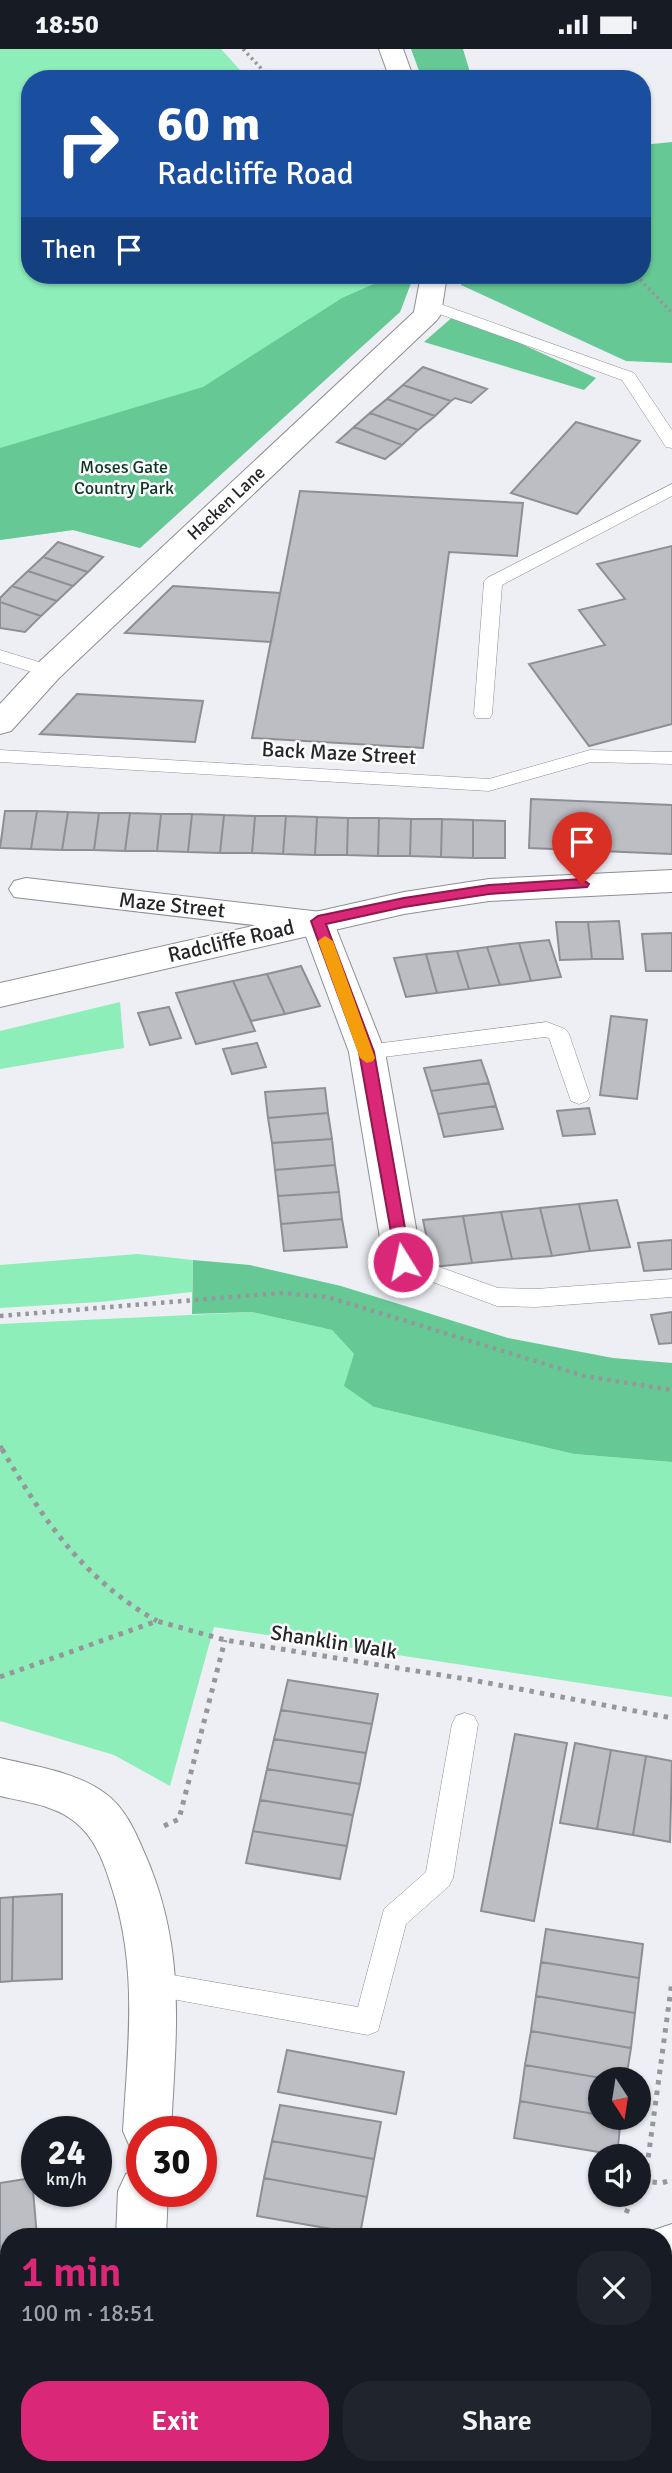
<!DOCTYPE html>
<meta charset="utf-8">
<style>
:root{--surface:#171b24;--page:#20242c;--text:#f1f3f6;--muted:#9ea1a6;--accent:#db2777}
body{margin:0;font-family:Signika,sans-serif;background:var(--page);color:var(--text);height:100vh;display:flex;flex-direction:column;font-size:26px;white-space:nowrap}
*{box-sizing:border-box;margin:0}
p{font-size:23px;color:var(--muted)}
.icon{flex:none;width:38px;height:38px;fill:none;stroke:currentColor;stroke-width:2;stroke-linecap:round;stroke-linejoin:round}
.map{position:relative;flex:1;overflow:hidden}
.details{position:absolute;left:0px;top:2179px;width:672px;height:247px;display:flex;flex-direction:column;background:var(--surface);border-radius:28px 28px 0 0;box-shadow:0 2px 5px #0004}
.details>*{flex:none}
.hud{position:absolute;left:21px;top:21px;width:630px;height:214px;border-radius:28px;box-shadow:0 2px 5px #0004;background:#1a4fa0;color:#fff;overflow:hidden}
.needle{width:46px;rotate:168deg}
.controls{position:absolute;left:588px;top:2018px;display:grid;gap:14px}
.controls a{display:grid;place-items:center;width:63px;height:63px;border-radius:50%;background:var(--surface);box-shadow:0 2px 5px #0004;font-size:35px}
.speed{position:absolute;left:21px;top:2067px;display:flex;gap:14px;font-size:35px;font-weight:700;text-align:center}
.speed>*{display:grid;place-content:center;width:91px;height:91px;border-radius:50%;background:var(--surface);box-shadow:0 2px 5px #0004;line-height:1}
.speed small{font-size:18px;font-weight:400}
.speed .limit{border:10px solid #d22;background:#fff;color:#111}
.pin{position:absolute;display:grid;place-items:center;width:60px;height:60px;color:#fff;margin:-72px -30px;border-radius:50% 50% 50% 0;rotate:-45deg;box-shadow:0 0 7px #0007}
.pin .icon{rotate:45deg}
.me{position:absolute;width:77px;margin:-38px;rotate:350deg;stroke-linejoin:round;filter:drop-shadow(0 0 5px #0008)}
.turn{display:flex;align-items:center;gap:24px;height:147px;padding:0 21px;font-size:32px}
.turn .icon{width:91px;height:91px;stroke-width:2.5}
.turn b{display:block;font-size:49px;line-height:60px}
.then{display:flex;align-items:center;height:66px;padding:0 21px;background:#0003;gap:14px;font-size:26px}
.round{display:grid;place-items:center;flex:none;width:74px;height:74px;border-radius:28px;background:var(--page)}
.head{display:flex;align-items:center;justify-content:space-between;height:119px;padding:0 21px}
h1{font-size:42px;font-weight:600;line-height:52px;color:var(--accent)}
.cta{display:flex;gap:14px;margin-top:auto;padding:14px 21px}
.cta a{flex:1;height:80px;border-radius:28px;background:var(--accent);color:#fff;font-size:28px;font-weight:600;line-height:80px;text-align:center}
.cta a+a{background:var(--page);color:var(--text)}
.status{display:flex;justify-content:space-between;align-items:center;height:49px;padding:0 35px;background:var(--surface);direction:ltr}
.status svg{height:19px;fill:currentColor}
.map>svg:first-child{display:block}
</style>
<div class="status"><b>18:50</b><svg viewBox="0 0 49 12"><path d="M0 12V9h3v3zM5 12V6h3v6zM10 12V3h3v9zM15 12V0h3v12zM26 1h20v11H26zM47 4h2v5h-2z"/></svg></div>
<div class="map">
<svg width="672" height="2424" viewBox="0 0 672 2424">
<rect width="100%" height="100%" fill="#eeeff5"/>
<path fill="#8eeeba" d="M0 0H221L241 22 215 30H30V226H414L400 263 140 499 73 481 0 491Z
M120 953 124 999 0 1020V982Z
M138 1205 193 1211 192 1243 100 1253 0 1259V1216Z
M252 1263 332 1281 354 1305 374 1358 574 1405 672 1413V1648L214 1578 170 1737 114 1706 0 1672V1275Z"/>
<path fill="#66c895" d="M411 0H463L472 30H422Z
M672 93V314L626 312 461 236V226H642V96Z
M394 226H414L400 263 140 499 73 481 0 491V399L203 338 342 249Z
M456 265 596 329 584 341 424 293Z
M193 1211 250 1216 341 1237 508 1289 613 1309 672 1314V1413L574 1405 374 1358 344 1337 354 1305 332 1281 252 1263 192 1265Z"/>
<path fill="#bdbec4" stroke="#8e8f94" stroke-width="2" d="M423 318 487 340 471 354 455 349 451 352 403 336Z
M403 336 451 352 435 367 387 350Z
M387 350 435 367 418 381 370 364Z
M370 364 418 381 402 396 354 378Z
M576 373 640 392 577 465 511 444Z
M354 378 402 396 385 410 337 393Z
M300 442 523 454 517 507 449 503 423 699 252 689Z
M58 493 103 508 88 523 43 508Z
M672 497V675L589 697 529 615 605 596 579 561 625 550 597 515Z
M43 508 88 523 73 537 28 522Z
M28 522 73 537 57 552 12 537Z
M12 537 57 552 41 567 0 553V549Z
M173 537 280 544 271 593 125 584Z
M0 553 41 567 25 583 0 579Z
M77 645 203 652 195 693 40 685Z
M531 750 672 756V805L529 799Z
M5 762H37L31 800 0 799Z
M37 762 68 763 62 801 31 800Z
M68 763 99 764 94 801H62Z
M99 764H130L125 802 94 801Z
M130 764 161 765 157 802H125Z
M161 765H192L188 803 157 802Z
M192 765 224 766 220 804 188 803Z
M224 766 255 767 252 804H220Z
M255 767H286L283 805 252 804Z
M286 767 317 768 315 806 283 805Z
M317 768 348 769 347 806H315Z
M348 769H379L378 807 347 806Z
M379 769 411 770 410 807H378Z
M411 770H442L441 808 410 807Z
M442 770 473 771V809L441 808Z
M473 771 505 772V809H473Z
M619 872 623 910H592L588 873Z
M556 873H588L592 910 560 911Z
M672 884V922H646L642 885Z
M549 891 561 928 531 932 519 894Z
M519 894 531 932 500 936 487 898Z
M487 898 500 936 469 940 457 902Z
M457 902 469 940 437 944 426 905Z
M426 905 437 944 406 948 394 909Z
M301 917 320 957 285 965 267 925Z
M267 925 285 965 251 972 233 932Z
M233 932 255 982 196 995 176 944Z
M169 958 181 989 150 996 138 964Z
M611 967 647 971 637 1050 600 1046Z
M257 994 266 1018 232 1025 223 1000Z
M481 1011 489 1034 431 1042 424 1019Z
M489 1034 496 1057 438 1065 431 1042Z
M325 1039 328 1064 268 1069 265 1043Z
M496 1057 503 1080 444 1088 438 1065Z
M589 1059 595 1085 563 1087 557 1062Z
M328 1064 332 1090 272 1094 268 1069Z
M332 1090 335 1116 275 1121 272 1094Z
M335 1116 339 1143 278 1147 275 1121Z
M339 1143 342 1170 281 1175 278 1147Z
M617 1151 630 1198 590 1202 579 1155Z
M579 1155 590 1202 552 1207 540 1159Z
M540 1159 552 1207 512 1210 501 1163Z
M501 1163 512 1210 472 1214 463 1167Z
M463 1167 472 1214 433 1218 423 1171Z
M342 1170 347 1198 284 1202 281 1175Z
M672 1191V1220L644 1222 638 1194Z
M672 1263V1294L659 1295 651 1266Z
M288 1631 378 1645 372 1675 281 1661Z
M281 1661 372 1675 366 1704 274 1690Z
M515 1685 567 1694 534 1872 481 1862Z
M274 1690 366 1704 360 1735 267 1720Z
M575 1694 611 1701 597 1780 560 1774Z
M611 1701 646 1707 633 1786 597 1780Z
M646 1707 672 1712 670 1793 633 1786Z
M267 1720 360 1735 353 1766 260 1751Z
M260 1751 353 1766 347 1797 253 1782Z
M253 1782 347 1797 340 1830 246 1814Z
M62 1845V1930L12 1932 13 1848Z
M13 1848 12 1932 0 1933V1849Z
M546 1880 643 1895 639 1929 541 1913Z
M541 1913 639 1929 635 1964 536 1947Z
M536 1947 635 1964 631 1999 531 1982Z
M531 1982 631 1999 626 2030H607L525 2016Z
M287 2001 404 2023 396 2065 278 2043Z
M525 2016 607 2030H600V2066L520 2052Z
M520 2052 600 2066V2068L621 2069 617 2106 514 2089Z
M280 2056 381 2073 374 2110 272 2092Z
M272 2092 374 2110 367 2148 264 2129Z
M32 2129 37 2188H9V2230L0 2231V2134Z
M264 2129 367 2148 360 2185 257 2167Z
M672 2351V2424H638L636 2417H663V2353Z
M322 2417H410L411 2424H323Z
M410 2417H498L500 2424H411Z
M548 2417H636L638 2424H550Z"/>
<g fill="none" stroke-linecap="round" stroke-linejoin="round">
<g stroke="#8e8f94" stroke-width="1">
<path id="service" d="M429 251 634 324 672 381V399L666 398 622 331 423 259 421 256 423 253Z
M672 435V447L502 536 492 665 490 669H476L474 665 484 533 487 529Z
M0 601 55 618 57 622 48 628 0 613Z
M0 701 489 730 590 701 672 703V715L591 713 489 742 0 713Z
M547 973 565 980 569 985 590 1047 587 1052 579 1055 571 1052 549 989 545 988 367 1010 359 1008 356 1003 359 998 367 996Z
M403 1205 498 1239 536 1240 672 1230V1248L536 1258 497 1257 395 1219 392 1213 395 1207Z
M465 1664 474 1667 478 1675 453 1829 449 1837 406 1875 378 1982 368 1986 145 1945 141 1936 145 1927 155 1923 358 1958 384 1860 426 1823 452 1675 456 1667Z
M146 2417H177L180 2424H148Z"/>
</g>
<g stroke="#8e8f94" stroke-width="2">
<path id="minor" d="M26 829 330 864 385 1003 422 1213 417 1223 403 1227 389 1223 384 1213 349 1003 304 882 14 848 9 840 14 832Z
M0 1709C34 1717 77 1723 106 1745 125 1759 135 1782 144 1803 187 1899 176 1981 171 2082H142V2103L130 2098 123 2082C128 1995 139 1918 110 1833 103 1811 94 1788 75 1773 55 1756 25 1753 0 1747Z
M142 2119V2142H168L166 2188H116L118 2142 126 2125Z
M672 2175V2223L663 2225V2188H644L645 2184Z
M9 2303V2355L0 2357V2305Z"/>
</g>
<g stroke="#8e8f94" stroke-width="2">
<path id="tertiary" d="M379 0H403L414 30H390Z
M421 226H447L441 265 437 271 59 629 11 682 0 685V655L37 615 414 263Z"/>
</g>
<g stroke="#8e8f94" stroke-width="2">
<path id="secondary" d="M672 821V843L489 852 404 865 0 958V934L404 843 489 830Z"/>
</g>
<path stroke="#96979b" stroke-width="3.5" stroke-dasharray="2.5 3.5" stroke-linecap="butt" d="M243 0 271 30
M636 226 672 264"/>
<path stroke="#96979b" stroke-width="4.5" stroke-dasharray="3.5 5" stroke-linecap="butt" d="M0 1267 280 1244 328 1248 584 1327 672 1341
M0 1397 3 1402"/>
<path stroke="#96979b" stroke-width="5" stroke-dasharray="4.5 6" stroke-linecap="butt" d="M2 1400C44 1472 83 1530 157 1572
M0 1628 157 1572 225 1591 472 1631 672 1669
M164 1777 179 1770 225 1591
M642 2132 661 2134 672 2131
M639 2138 646 2125 672 1932
M626 2164 635 2146"/>
<use href="#service" fill="#fff" fill-rule="evenodd"/>
<use href="#minor" fill="#fff" fill-rule="evenodd"/>
<use href="#tertiary" fill="#fff" fill-rule="evenodd"/>
<use href="#secondary" fill="#fff" fill-rule="evenodd"/>
</g>
<path fill="#db2777" stroke="#8e194d" stroke-width="2" d="M582 830 589 835 587 838 489 845 404 858 326 875 374 1003 411 1213 403 1219 397 1217 359 1003 311 872 318 867 404 849 489 836Z"/>
<path fill="#f59e0b" d="M325 887 333 892 375 1009 373 1012 367 1014 360 1009 318 892Z"/>
<g text-anchor="middle" stroke-width="5" stroke-linejoin="round" paint-order="stroke">
<g font-size="18" fill="#0c3723" stroke="#fdfdfe">
<text x="124" y="424">Moses Gate<tspan x="124" dy="21">Country Park</tspan></text>
</g>
<g font-size="18" fill="#262628" stroke="#fdfdfe">
<text transform="translate(226 454) rotate(-43)" y="6">Hacken Lane</text>
</g>
<g font-size="21" fill="#262628" stroke="#fdfdfe">
<text transform="translate(339 704) rotate(3)" y="7">Back Maze Street</text>
<text transform="translate(172 856) rotate(6)" y="7">Maze Street</text>
<text transform="translate(231 892) rotate(-13)" y="7">Radcliffe Road</text>
<text transform="translate(334 1593) rotate(9)" y="7">Shanklin Walk</text>
</g>
</g>
</svg>
<div class="controls">
<a><svg class="needle" viewBox="-14 -14 28 28"><path d="M0-13l5 13h-10z" fill="#e53935"/><path d="M0 13l5-13h-10z" fill="#9ea1a6"/></svg></a>
<a><svg class="icon" aria-label="sound" viewBox="0 0 24 24"><path d="M4 9h4l5-4v14l-5-4H4zM17 9q2 3 0 6"/></svg></a>
</div>
<div class="speed"><div>24<small>km/h</small></div><div class="limit">30</div></div>
<div class="pin" style="left:582px;top:835px;background:#d93025"><svg class="icon" aria-label="arrive" viewBox="0 0 24 24"><path d="M6 21V4h12l-3 4 3 4H6"/></svg></div>
<svg class="me" style="left:403px;top:1213px" viewBox="-20 -20 40 40"><circle r="17" fill="#db2777" stroke="#fff" stroke-width="3"/><path d="M0-11L8 9 0 5-8 9z" fill="#fff"/></svg>
<div class="hud">
<div class="turn"><svg class="icon" aria-label="right" viewBox="0 0 24 24"><path d="M7 20v-9h11M14 6l5 5-5 5"/></svg><div><b>60 m</b>Radcliffe Road</div></div>
<div class="then">Then<svg class="icon" aria-label="arrive" viewBox="0 0 24 24"><path d="M6 21V4h12l-3 4 3 4H6"/></svg></div>
</div>
<section class="details">
<div class="head"><div><h1>1 min</h1><p>100 m · 18:51</p></div><a class="round"><svg class="icon" aria-label="close" viewBox="0 0 24 24"><path d="M6 6l12 12M18 6L6 18"/></svg></a></div>
<div class="cta"><a>Exit</a><a>Share</a></div>
</section>
</div>
